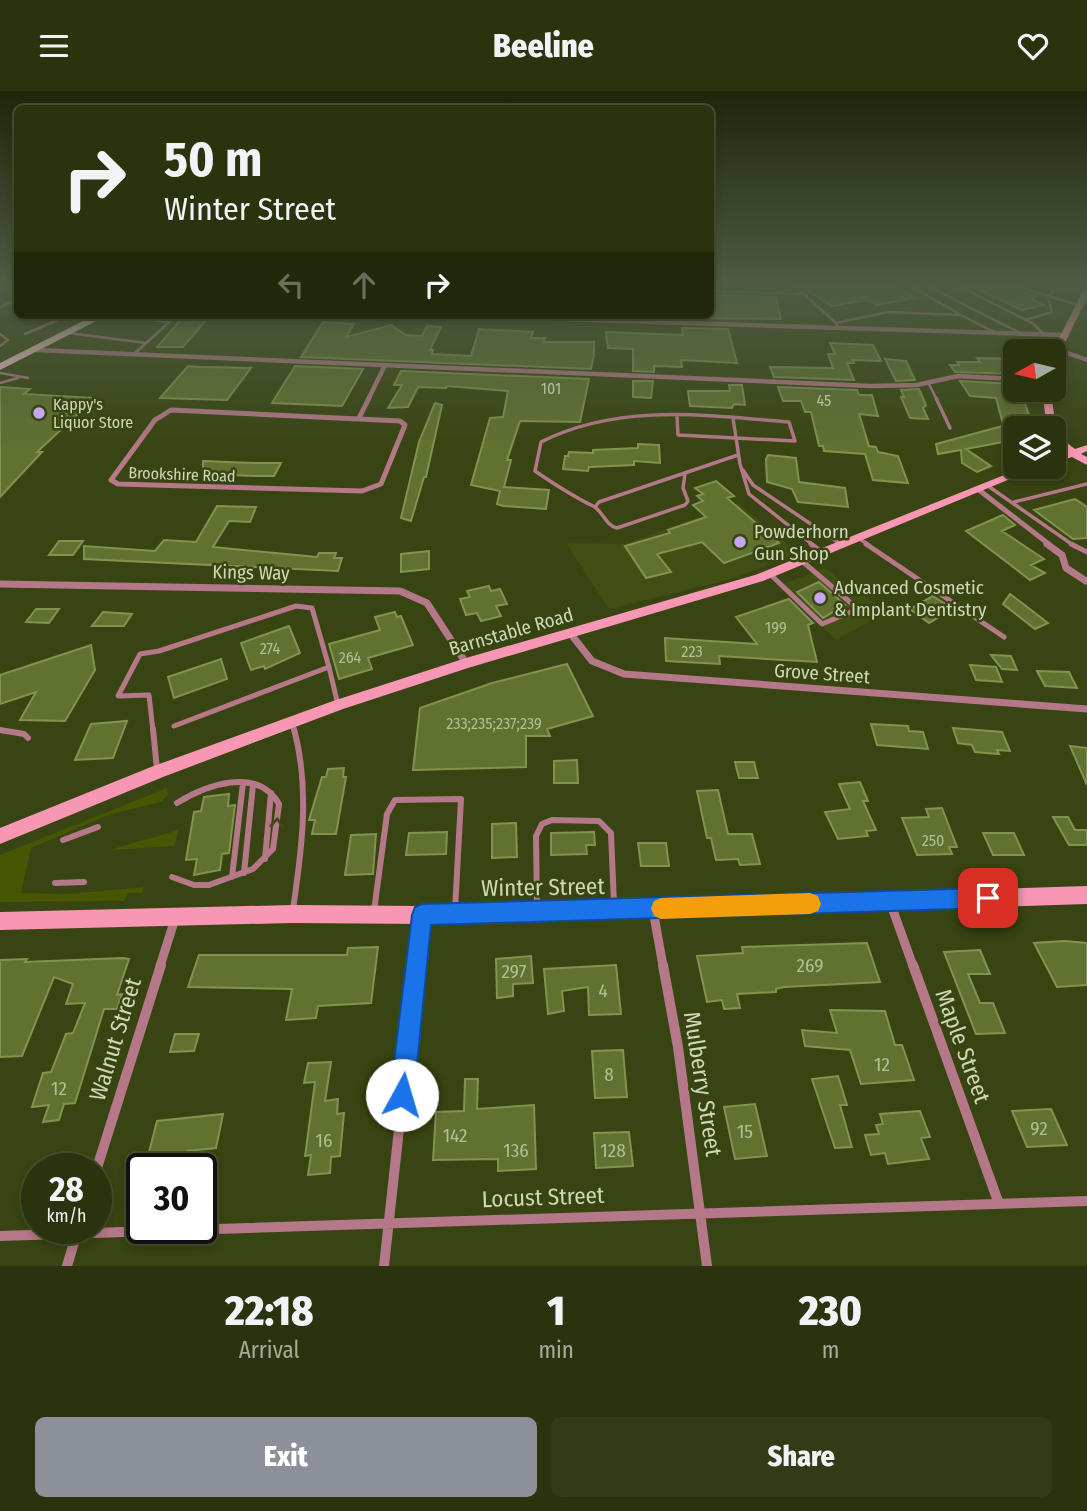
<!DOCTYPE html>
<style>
:root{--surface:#2a330d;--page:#323b16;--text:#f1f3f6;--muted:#a5aa9d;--line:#464e2e;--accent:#8c9099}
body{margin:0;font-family:"Fira Sans Condensed",sans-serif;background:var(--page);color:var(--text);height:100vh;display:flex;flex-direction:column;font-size:26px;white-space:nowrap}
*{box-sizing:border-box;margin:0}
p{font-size:23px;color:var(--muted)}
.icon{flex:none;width:38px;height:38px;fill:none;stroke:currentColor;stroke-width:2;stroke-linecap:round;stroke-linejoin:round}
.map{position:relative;height:1175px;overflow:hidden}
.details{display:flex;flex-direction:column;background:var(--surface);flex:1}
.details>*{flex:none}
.top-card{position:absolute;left:14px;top:14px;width:700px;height:214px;border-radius:10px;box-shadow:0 4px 10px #0003,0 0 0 2px var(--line);background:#2a330d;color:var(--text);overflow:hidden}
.needle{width:46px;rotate:262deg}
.buttons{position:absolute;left:1003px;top:248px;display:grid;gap:14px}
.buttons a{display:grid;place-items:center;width:63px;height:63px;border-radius:10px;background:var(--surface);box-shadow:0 4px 10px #0003,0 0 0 2px var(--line);font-size:35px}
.speed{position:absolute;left:21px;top:1062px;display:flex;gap:14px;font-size:35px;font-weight:700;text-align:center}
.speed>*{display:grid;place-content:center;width:91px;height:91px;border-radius:50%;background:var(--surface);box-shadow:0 4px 10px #0003,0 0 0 2px var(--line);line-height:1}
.speed small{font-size:18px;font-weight:400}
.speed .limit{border:4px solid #111;border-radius:10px;background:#fff;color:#111}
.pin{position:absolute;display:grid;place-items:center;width:60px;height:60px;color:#fff;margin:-30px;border-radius:14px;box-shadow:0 4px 10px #0006}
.me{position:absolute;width:77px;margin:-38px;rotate:6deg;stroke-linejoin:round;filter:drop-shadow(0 0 5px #0008)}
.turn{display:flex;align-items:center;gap:24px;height:147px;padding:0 35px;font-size:32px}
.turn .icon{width:91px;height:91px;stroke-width:2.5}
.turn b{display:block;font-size:49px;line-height:60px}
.lanes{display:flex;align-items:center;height:66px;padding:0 35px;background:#0003;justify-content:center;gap:35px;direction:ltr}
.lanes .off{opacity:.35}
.eta{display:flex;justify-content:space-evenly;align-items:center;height:119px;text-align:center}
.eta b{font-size:42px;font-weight:800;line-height:49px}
.cta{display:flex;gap:14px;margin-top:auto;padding:14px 35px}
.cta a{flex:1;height:80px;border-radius:10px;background:var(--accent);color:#fff;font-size:28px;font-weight:800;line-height:80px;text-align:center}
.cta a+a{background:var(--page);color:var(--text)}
header{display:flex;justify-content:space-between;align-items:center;height:91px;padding:0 35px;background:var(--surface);font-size:32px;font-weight:800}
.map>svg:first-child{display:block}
</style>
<header><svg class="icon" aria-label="menu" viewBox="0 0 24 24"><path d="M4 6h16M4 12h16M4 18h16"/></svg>Beeline<svg class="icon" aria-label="heart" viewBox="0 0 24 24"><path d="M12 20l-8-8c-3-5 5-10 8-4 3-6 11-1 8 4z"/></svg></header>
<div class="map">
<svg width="1087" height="1175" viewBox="0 0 1087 1175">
<rect width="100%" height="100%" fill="#384411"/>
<path fill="#414f15" d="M738 412 798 462 732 488 609 518 566 452 625 453Z
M825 477 887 521 836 549 778 495Z"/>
<path fill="#465603" d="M167 697 168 704 161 711 111 723 31 757 21 802 65 803 144 796 142 802H128L124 810 0 811V764Z
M178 739 175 755 112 759 113 758Z"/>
<path fill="#617130" stroke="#819351" stroke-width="2" d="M798 194H891L915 207 877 214 868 209 832 215Z
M967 194H1007L1010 198 1035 205 1032 208 1044 214 1022 219Z
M710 204 776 206 781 228 681 227V224H710Z
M183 226H209L183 256H157Z
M323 231 354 233 346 246 391 234 406 244 422 245 427 235 441 236 430 259H433L432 263 471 265 479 238 533 241 531 247H545L544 251H594V264L591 278 301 266Z
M682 237 728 238 737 272 681 269 682 276 654 275V281L633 280V258L608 257 606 241 683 244Z
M830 252 873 254 881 270 852 269 854 272H847L854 289 774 286 770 276 833 277 828 263H835Z
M977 267 1015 268V283L955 281 950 274H959L957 271H980Z
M885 268 906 270 915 289 896 290Z
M188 275 201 276 251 277 227 309 160 307Z
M295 275 363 278 342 315 272 312Z
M401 280 589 288 580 331 520 330 507 369H511L504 396 549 399 546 418 503 415 497 413 500 400 471 394 490 327 503 326 508 300 447 295 446 297 418 296 408 316 388 317 402 294H394Z
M633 290H653L651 307 633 306Z
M960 290 1015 293V300L1021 301 1032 333 1018 331 1007 354 1003 351 966 358 991 375 977 381 962 372 961 359 938 363 936 353 1010 333H1003L996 307 970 305Z
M729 294H742L745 314 734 313 732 317 690 315 688 300H730Z
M0 296 30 298 24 303 95 307 37 361H42L0 406Z
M778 296 857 299 859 304H872L878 325 859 323 869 355 876 356 878 361 898 365 908 392 873 389 865 363 824 360 823 355H819L811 321H805L801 310H783Z
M919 298 926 314 923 317 928 328 910 327 901 306H904L901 299Z
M435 312 442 314 426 386H424L411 430 401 427 419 351Z
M638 353 659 354 660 372 634 370V374L589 376 588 380 563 378 565 365H568L569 361 593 362V359L638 357Z
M768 364 796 367 799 391 845 397 848 416 798 411 792 398 767 391 766 368Z
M203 370 253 372H281L274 385H259L203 383Z
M716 390 734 405 727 407 779 452 724 472 702 451 657 463 671 481 646 487 625 455 670 442 668 439 706 426 693 414 703 410 697 405 703 403 695 397Z
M1075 408 1087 416V447L1073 448 1034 419Z
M217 415 256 416 250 431 229 430 213 456 317 466 319 462H336L334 467H342L338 480 84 468V455L155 460 164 449 196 451Z
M1003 424 1015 434 1002 440 1044 468 1031 474 1045 482 1030 489 966 440Z
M59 450H83L73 464H49Z
M429 460V478L401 481V463Z
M819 491 845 514 823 527 797 501Z
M489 495 491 500 500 498 507 513 496 515 501 525 481 530 477 522 466 524 460 508 470 506 467 500Z
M1010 503 1048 532 1035 538 1003 513Z
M933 505 953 518 929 532 910 518Z
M789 508 813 532 808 534 817 571 719 565 720 573 666 570 665 547 757 553 736 526Z
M36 518H59L49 532 26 531Z
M103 521 132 523 124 535H92Z
M395 521 397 526 401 525 413 554 368 567 372 578 339 588 329 553 380 539 375 526Z
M289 535 300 562 265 578 264 575 251 579 241 552Z
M91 554 95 579 65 630 20 629 36 601 0 613V584Z
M991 564 1011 565 1017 579 1002 578Z
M221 568 227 588 174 607 168 586Z
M567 573 593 625 547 638 550 645H526V676L413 679 420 617 492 592Z
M970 574 996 576 1002 591 976 589Z
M1037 580 1069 581 1077 597 1045 595Z
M127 630 113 667 75 669 91 633Z
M871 633 908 635 909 640 923 641 928 658 877 654Z
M953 637 1002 641 1010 660 997 659 999 663 975 661 972 654 958 652Z
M1070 655 1087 657V694Z
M577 669 578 692H554V670Z
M735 671H754L758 687H739Z
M344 677 343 686H346L336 743H312L315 729H309L322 686H326L328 678Z
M860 691 868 710H863L876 739 866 740 868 745 838 748 825 721 850 718 839 693Z
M718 699 728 743H752L760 773 740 774 738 768 716 769 711 747H707L697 700Z
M229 703 228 715 235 714 229 762 222 763 220 779 194 784 197 768 186 769 194 721 201 720 204 706Z
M942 717 957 756H949L952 763 917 764 902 727 929 726 926 718Z
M1053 726H1068L1075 739H1087V754H1069Z
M516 732 517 766 492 767V733Z
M447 741 446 763 406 764 409 742Z
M594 741 595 754H586L587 763 551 764V742Z
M983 742H1014L1024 764H993Z
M376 743 373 783 345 784 351 744Z
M638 752H666L669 775H641Z
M1064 850 1087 852V894L1057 896 1034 852Z
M867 852 880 891 784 896 776 898V901L737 903 740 917 724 918 722 909 707 911 697 865 743 862 742 856Z
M378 856 371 912 318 915 316 927 286 929 292 898 188 896 199 864H347L348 857Z
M980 859 990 883H968L980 912H993L1005 942 976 943 944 861Z
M531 865 533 892 513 893V905L497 907 496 868Z
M123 867 129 868 117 904 122 903 117 918H104L75 1012 64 1013 59 1029 43 1031 49 1014 32 1016 43 982 51 981 66 943 73 942 85 912 66 913 73 893 54 886 22 965 0 966V869L27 868 25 871Z
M616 874 621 923 589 924 588 896 562 900 564 920 548 923 544 878Z
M830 919 885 920 895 954H902L914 989 861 993 850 959 805 955 802 939 837 942Z
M175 943H199L194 960 170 961Z
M623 959 627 1006 595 1007 592 960Z
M331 971 325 1010 338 1008 337 1023 344 1022 340 1065 331 1066 330 1082 308 1084 311 1064 305 1065 315 991 304 992 308 972Z
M838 985 847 1014H840L852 1056 835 1057 812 988Z
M465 988H478L477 1018 534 1014 536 1078 498 1080V1068L433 1069 436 1021 464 1020Z
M755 1013 767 1065 735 1068 724 1016Z
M1051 1018 1067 1054 1027 1056 1012 1020Z
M920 1020 930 1046 921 1047 929 1068 888 1073 885 1062 871 1064 865 1044 879 1043 876 1034 883 1033 880 1023Z
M223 1023 216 1057 187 1060 184 1070 146 1073 157 1030Z
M629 1041 633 1075 596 1077 594 1042Z"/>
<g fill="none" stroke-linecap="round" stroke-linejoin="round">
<path stroke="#b57889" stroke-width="2.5" d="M926 194 1022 243
M957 194 1032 232 1045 244
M1011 194 1078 214
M710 200 804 203 792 194
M804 203 836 232
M0 216 18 208
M66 224 92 230
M147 224 144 228 169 231
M961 224 996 242
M1025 229 1052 221 1048 206 1058 194
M838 237 836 232 888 221 961 224 912 196 926 194
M69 242 146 252
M0 243 8 249 0 255
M25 243 67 225
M134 263 177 224
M0 282 28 287
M928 291 937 309
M0 292 18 287"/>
<path stroke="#b57889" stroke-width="3.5" d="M936 307 950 337
M677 326 678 344 795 350 789 331C706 324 618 312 541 351L535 380C554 393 572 405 593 415 603 420 605 434 617 437L685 414 688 410 683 397 685 383
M733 327 740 373 749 403 813 454
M743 379 753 394 842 454
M988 395 1073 454
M1014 411 1087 393
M595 416 599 411 738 364
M858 447 869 454"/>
<path stroke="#b57889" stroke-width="5" d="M811 453 823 462
M866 453 1004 546
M1071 453 1087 461
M770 483 822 533 858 518 802 470
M329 576 338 614
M292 631 294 640
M0 639 3 640
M153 640 149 604 118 605 140 563 159 560 296 515 312 517 329 576 174 635"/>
<path stroke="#b57889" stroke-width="6" d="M153 638 157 678
M0 639 24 643 28 647
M63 749 98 736
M265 768 271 702
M244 782 253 694
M172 786 194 794H209L253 778 273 758 279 713C257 675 206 694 177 712
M232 786 243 692
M55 792 84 791
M537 817 536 745 542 733 552 729 599 730 611 742 614 813
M293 818C302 758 310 697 294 638
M374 820 387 723 395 709 461 708 455 819"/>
<path stroke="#b57889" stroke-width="4.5" d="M435 224 1063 244
M1056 258 1087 269
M35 259 872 295 917 294 958 285 1015 288
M368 309 385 274"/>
<path stroke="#b57889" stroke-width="5" d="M171 319 400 330 405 334 381 393 362 400 118 393 111 389 155 329Z
M359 327 369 307
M979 399 1050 454"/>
<path stroke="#b57889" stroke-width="7" d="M1047 453 1062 464 1066 477 1086 490
M0 493 400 500 427 512 466 572
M570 542 592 570 624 583 1087 618"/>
<path stroke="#b57889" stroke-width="9" d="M890 811 913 875
M653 819 663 875
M160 875 175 828
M416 875 422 824"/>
<path stroke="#b57889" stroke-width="10" d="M663 874 678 956 707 1175
M913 874 999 1113
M96 1080 161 874
M0 1145 1087 1110
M67 1175 78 1138
M384 1175 417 874"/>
<path fill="#f897b3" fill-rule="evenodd" d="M1087 198V207L1058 266 1054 268 1052 261 1083 200Z
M1042 299H1051C1054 323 1054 344 1075 358L1087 354V360L1081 363 1087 366V374L1072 366 1054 372V366L1066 361C1056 355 1054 350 1054 338H1047Z
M1024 376H1039L763 490 468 577 343 618 163 686 0 753V737L151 676 333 610 466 567 755 484Z
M1087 795V813L422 833 292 832 0 839V821L292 814 422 815Z"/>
<path fill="#fdcad7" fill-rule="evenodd" d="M95 224H108L0 279V272Z"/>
</g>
<defs><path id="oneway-chevron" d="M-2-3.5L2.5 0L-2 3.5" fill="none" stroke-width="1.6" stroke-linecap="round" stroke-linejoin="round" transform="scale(1.75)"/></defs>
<use stroke="#44491d" href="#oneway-chevron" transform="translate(277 732) rotate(-85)"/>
<linearGradient id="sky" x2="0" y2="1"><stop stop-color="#1f2509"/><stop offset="0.54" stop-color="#4d5c43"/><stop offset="1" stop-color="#4d5c43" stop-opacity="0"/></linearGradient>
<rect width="1087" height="358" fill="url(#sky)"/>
<path fill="#1a73e8" stroke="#114b97" stroke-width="2" d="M988 797 996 800 999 807 996 814 988 817 431 834 414 1004 411 1013 402 1016 394 1013 390 1004 412 824 415 816 422 813Z"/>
<path fill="#f59e0b" d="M810 802 818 805 821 813 818 820 810 823 661 828 654 825 651 817 654 810 661 807Z"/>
<g fill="#c4a7f1" stroke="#384411" stroke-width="2.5">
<circle cx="39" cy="322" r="7"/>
<circle cx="740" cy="451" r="7"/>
<circle cx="820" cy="507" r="7"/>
</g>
<g text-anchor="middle" stroke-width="5" stroke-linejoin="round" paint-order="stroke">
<g font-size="16" fill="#b3bf96">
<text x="551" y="303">101</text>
<text x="824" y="315">45</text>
<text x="776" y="542">199</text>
<text x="270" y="563">274</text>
<text x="692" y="566">223</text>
<text x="350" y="572">264</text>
<text x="494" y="638">233;235;237;239</text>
<text x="933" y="755">250</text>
</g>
<g font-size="16" fill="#ced9b8" stroke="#384411" text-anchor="start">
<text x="53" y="319">Kappy's<tspan x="53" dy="18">Liquor Store</tspan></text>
</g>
<g font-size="16" fill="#ced9b8" stroke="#384411">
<text transform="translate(182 383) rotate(2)" y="6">Brookshire Road</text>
</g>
<g font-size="19" fill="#ced9b8" stroke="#384411" text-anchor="start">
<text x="754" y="447">Powderhorn<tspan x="754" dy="22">Gun Shop</tspan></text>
<text x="834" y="503">Advanced Cosmetic<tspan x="834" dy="22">&amp; Implant Dentistry</tspan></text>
</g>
<g font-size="19" fill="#ced9b8" stroke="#384411">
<text transform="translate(251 481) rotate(1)" y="7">Kings Way</text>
<text transform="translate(511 540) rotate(-16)" y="7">Barnstable Road</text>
<text transform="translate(822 582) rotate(4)" y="7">Grove Street</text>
</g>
<g font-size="19" fill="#b3bf96">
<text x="810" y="881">269</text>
<text x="514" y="887">297</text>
<text x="603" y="906">4</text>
<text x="882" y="980">12</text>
<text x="609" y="990">8</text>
<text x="59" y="1004">12</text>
<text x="1039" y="1044">92</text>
<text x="745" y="1047">15</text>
<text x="455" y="1051">142</text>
<text x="324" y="1056">16</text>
<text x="516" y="1066">136</text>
<text x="613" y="1066">128</text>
</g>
<g font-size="23" fill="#ced9b8" stroke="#384411">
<text transform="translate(543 796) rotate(-1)" y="8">Winter Street</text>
<text transform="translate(115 948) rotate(-73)" y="8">Walnut Street</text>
<text transform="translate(963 955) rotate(70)" y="8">Maple Street</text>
<text transform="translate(703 993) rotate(81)" y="8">Mulberry Street</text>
<text transform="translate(543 1106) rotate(-2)" y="8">Locust Street</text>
</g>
</g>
</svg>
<div class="buttons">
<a><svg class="needle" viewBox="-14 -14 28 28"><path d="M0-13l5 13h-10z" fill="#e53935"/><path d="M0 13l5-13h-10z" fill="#a5aa9d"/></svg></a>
<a><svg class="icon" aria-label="layers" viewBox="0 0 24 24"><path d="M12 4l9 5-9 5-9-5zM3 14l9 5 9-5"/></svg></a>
</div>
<div class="speed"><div>28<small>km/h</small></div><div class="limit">30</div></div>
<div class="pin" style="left:988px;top:807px;background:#d93025"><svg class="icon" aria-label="arrive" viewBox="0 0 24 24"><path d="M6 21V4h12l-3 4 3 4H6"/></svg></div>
<svg class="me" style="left:402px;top:1004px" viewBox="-20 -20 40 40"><circle r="19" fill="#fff"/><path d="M0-13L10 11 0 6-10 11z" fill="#1a73e8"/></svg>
<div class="top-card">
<div class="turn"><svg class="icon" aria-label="right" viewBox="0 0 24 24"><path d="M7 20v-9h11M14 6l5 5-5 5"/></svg><div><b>50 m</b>Winter Street</div></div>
<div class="lanes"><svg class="icon off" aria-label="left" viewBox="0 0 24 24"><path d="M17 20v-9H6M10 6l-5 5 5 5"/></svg><svg class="icon off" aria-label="ahead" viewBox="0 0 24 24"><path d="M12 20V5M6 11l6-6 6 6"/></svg><svg class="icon" aria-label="right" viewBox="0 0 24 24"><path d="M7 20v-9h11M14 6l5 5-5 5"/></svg></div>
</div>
</div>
<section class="details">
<div class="eta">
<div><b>22:18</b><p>Arrival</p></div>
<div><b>1</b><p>min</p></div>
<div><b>230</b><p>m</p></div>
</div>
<div class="cta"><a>Exit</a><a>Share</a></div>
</section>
